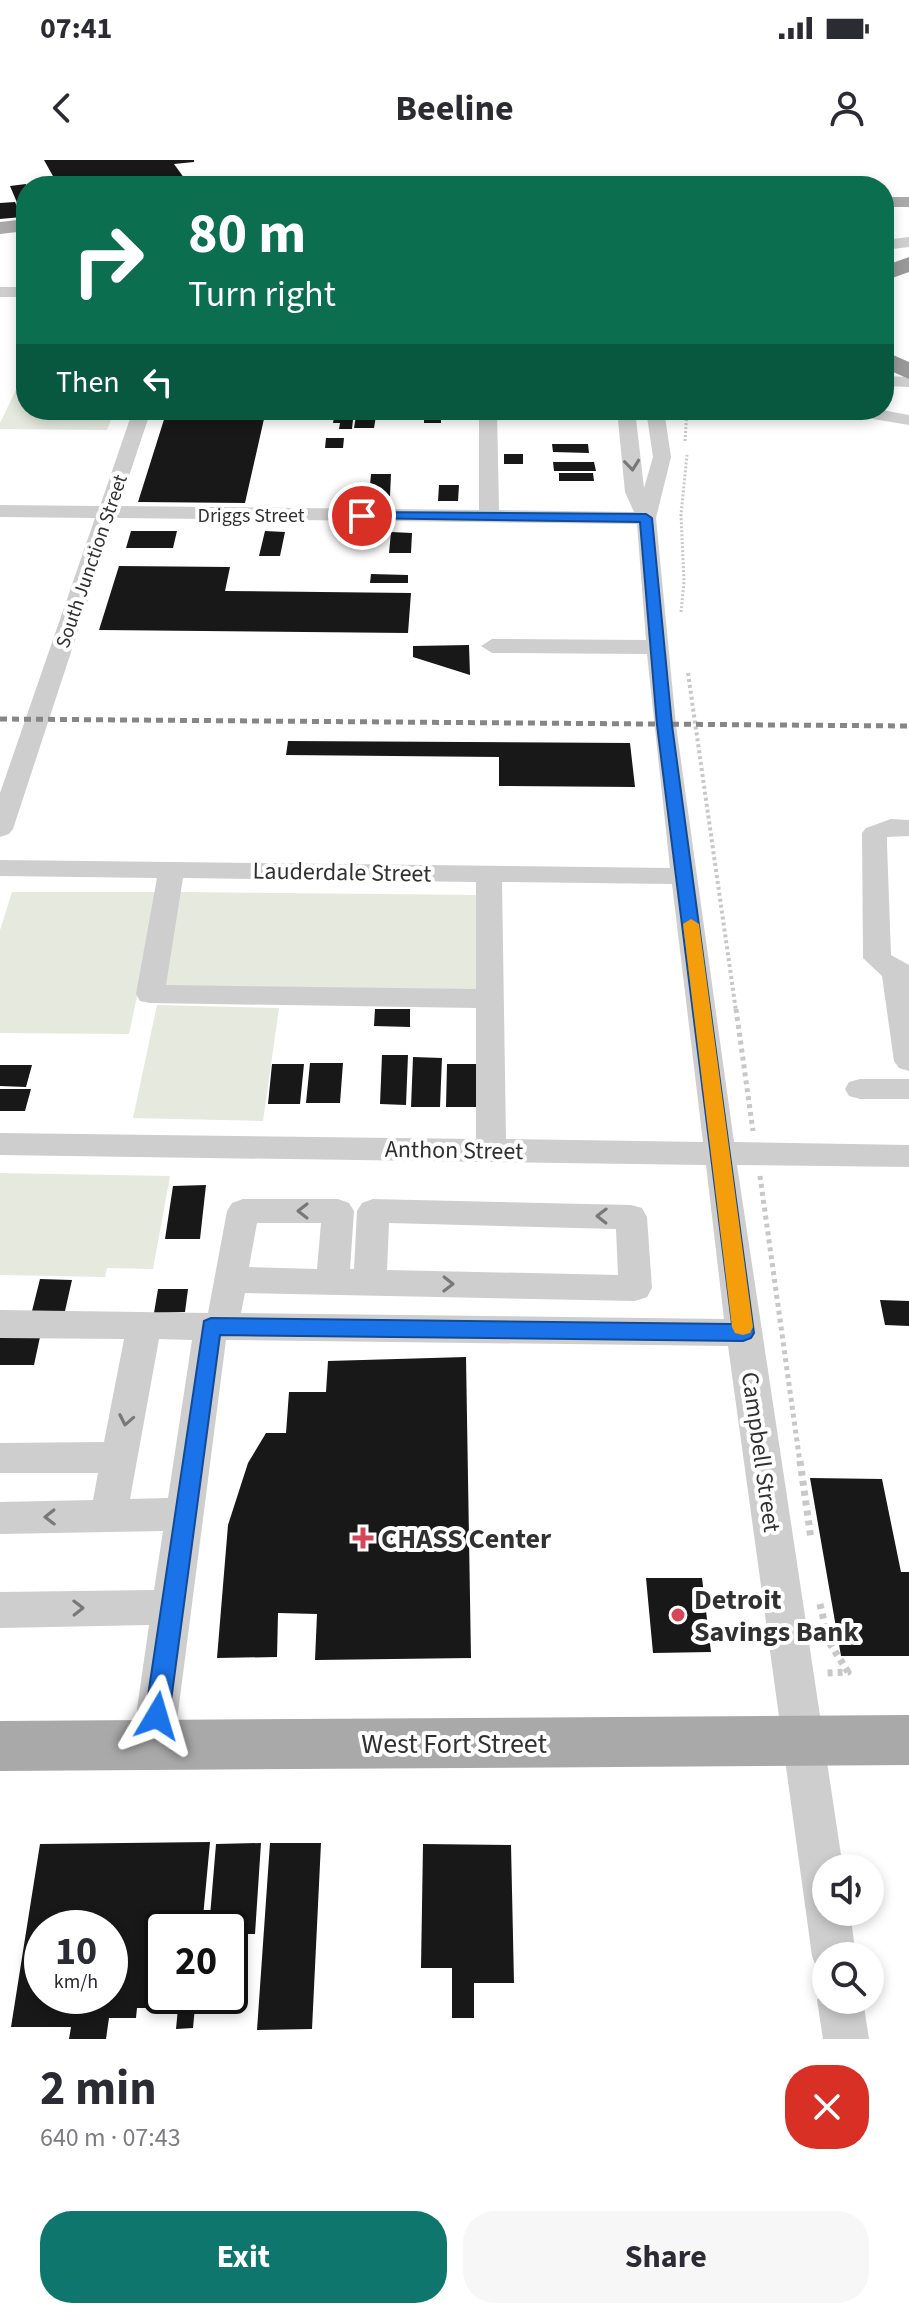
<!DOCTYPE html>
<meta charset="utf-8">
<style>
:root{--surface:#fff;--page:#f7f7f7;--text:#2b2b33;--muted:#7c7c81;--accent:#0f766e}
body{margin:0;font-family:"Source Sans 3",sans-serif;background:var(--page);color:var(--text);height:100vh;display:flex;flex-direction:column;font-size:30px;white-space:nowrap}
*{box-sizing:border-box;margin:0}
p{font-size:26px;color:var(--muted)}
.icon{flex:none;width:44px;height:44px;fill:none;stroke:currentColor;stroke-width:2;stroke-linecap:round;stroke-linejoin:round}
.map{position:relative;height:1879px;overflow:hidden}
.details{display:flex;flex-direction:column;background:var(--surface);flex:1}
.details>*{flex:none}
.guide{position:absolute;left:16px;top:16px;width:878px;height:244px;border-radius:32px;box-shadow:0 4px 12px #0003;background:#0b6e4f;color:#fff;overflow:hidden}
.buttons{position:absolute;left:812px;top:1694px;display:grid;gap:16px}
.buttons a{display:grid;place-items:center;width:72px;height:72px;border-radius:50%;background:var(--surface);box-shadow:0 4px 12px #0003;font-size:40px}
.speed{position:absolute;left:24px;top:1750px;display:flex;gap:16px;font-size:40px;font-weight:700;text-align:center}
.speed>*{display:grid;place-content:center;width:104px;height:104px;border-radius:50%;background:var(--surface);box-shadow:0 4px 12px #0003;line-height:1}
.speed small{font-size:20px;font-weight:400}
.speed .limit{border:4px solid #111;border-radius:12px;background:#fff;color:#111}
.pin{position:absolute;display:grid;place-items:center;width:68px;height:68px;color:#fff;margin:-34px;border:4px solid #fff;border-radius:50%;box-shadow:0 2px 8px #0007}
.me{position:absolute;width:88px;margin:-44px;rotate:7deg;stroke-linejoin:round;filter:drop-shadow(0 0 6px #0008)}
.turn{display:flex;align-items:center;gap:28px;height:168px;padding:0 40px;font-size:36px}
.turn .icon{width:104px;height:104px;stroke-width:2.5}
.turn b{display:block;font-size:56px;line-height:68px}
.then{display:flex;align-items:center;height:76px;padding:0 40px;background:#0003;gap:16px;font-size:30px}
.round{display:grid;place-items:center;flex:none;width:84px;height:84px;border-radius:32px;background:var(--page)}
.headline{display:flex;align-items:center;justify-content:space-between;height:136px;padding:0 40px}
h1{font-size:48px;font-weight:700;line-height:60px}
.button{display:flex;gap:16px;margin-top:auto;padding:16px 40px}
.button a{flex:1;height:92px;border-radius:32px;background:var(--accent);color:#fff;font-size:32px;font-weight:700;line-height:92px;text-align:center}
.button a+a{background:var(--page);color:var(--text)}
.status{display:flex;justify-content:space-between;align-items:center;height:56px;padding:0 40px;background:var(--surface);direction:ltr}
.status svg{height:22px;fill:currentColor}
header{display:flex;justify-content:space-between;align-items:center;height:104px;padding:0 40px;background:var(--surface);font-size:36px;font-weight:700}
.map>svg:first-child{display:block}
</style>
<div class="status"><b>07:41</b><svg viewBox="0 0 49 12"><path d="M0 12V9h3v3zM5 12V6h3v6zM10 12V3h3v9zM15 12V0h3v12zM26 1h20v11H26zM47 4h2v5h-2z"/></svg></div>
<header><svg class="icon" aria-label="back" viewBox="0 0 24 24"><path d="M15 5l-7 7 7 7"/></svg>Beeline<svg class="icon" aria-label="person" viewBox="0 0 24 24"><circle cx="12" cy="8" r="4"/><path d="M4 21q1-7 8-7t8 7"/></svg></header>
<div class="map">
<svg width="909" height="1879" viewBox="0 0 909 1879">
<rect width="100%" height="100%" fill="#fff"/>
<path fill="#e5e9de" d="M26 209V250H115L107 270 0 269V263Z
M12 732H159L129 874 0 873V770Z
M178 732 481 735 480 832 158 829Z
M157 845 279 848 263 961 133 958Z
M0 1013 170 1016 153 1109 107 1108 105 1117 0 1115Z"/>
<path fill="#181818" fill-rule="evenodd" d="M44 0H194V2L174 4 190 26H72L66 16 54 18Z
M26 24V51L21 52 10 26Z
M15 42 22 57 0 59V43Z
M167 250H266L245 343 138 342Z
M335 250H354L352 269H339L340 263H333Z
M357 250H377L374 268H354Z
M424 250H441V263H424Z
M540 250H589L590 257H541Z
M326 278H344L343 288H325Z
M552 284H588L589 293 553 292Z
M504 294H523V304H504Z
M553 302H594L596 311H554Z
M559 313H593L594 321H559Z
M371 314H391L390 336H369Z
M439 325H459L458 341H438Z
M131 371H177L173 388H126Z
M265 371 285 372 280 396H259Z
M391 372 412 373 411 393H389Z
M119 406 230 407 225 431 411 433 408 473 99 470Z
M371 414 408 415V423H370Z
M469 485 470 515 413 497V486Z
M288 581 630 583 635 627 499 626V597L286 595Z
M375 849H410V867L374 866Z
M382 895H408L406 945 380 944Z
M413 897 442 898 440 947H411Z
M310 903H343L340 943H306Z
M272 904H304L300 944H268Z
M447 904H476V947H446Z
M0 905H32L26 927 0 926Z
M0 929H31L25 951H0Z
M206 1025 200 1079H165L173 1026Z
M40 1119 72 1120 65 1151H32Z
M158 1129H188L185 1152 154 1153Z
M880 1140 909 1141V1166L885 1165Z
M0 1177H40L34 1205H0Z
M466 1197 471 1498 315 1500 317 1454 278 1453 277 1497 217 1498 228 1365 248 1303 266 1273H286L289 1232H326L328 1201Z
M810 1318 882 1319 901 1412H909V1496H841Z
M646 1418H702L711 1492 653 1493Z
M210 1682 202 1768H162V1836H196L193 1868 176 1869 178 1848H137L136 1858H109L106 1879H69L71 1867H11L40 1684ZM42 1768H110V1836H42Z
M261 1683 255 1774H245L243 1792H230V1768H209L216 1684Z
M270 1683H321L312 1869 257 1870Z
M423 1684 511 1685 514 1823H474V1858H452V1808H421Z"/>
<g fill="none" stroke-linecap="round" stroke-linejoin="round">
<path stroke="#c8c8c8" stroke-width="3" stroke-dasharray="2 2" stroke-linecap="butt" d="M685 281 687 250
M681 452 684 422 681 355 687 295"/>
<path stroke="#c8c8c8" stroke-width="4" stroke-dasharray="3 3" stroke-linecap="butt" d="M688 513 736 851"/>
<path stroke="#c8c8c8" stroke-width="5" stroke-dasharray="4 4" stroke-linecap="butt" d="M736 849 753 971
M760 1016 800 1303"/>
<path stroke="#c8c8c8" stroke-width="7" stroke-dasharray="5 5" stroke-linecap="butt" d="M800 1301 811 1379
M820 1444 829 1482 848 1512 827 1513"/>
<path fill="#cecece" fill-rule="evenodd" d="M909 77V87L884 90V80Z
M0 127H26V137H0Z
M884 216 909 217V227L884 226Z
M133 250H151L119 346 479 350V250H497L499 350 634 352 625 332 617 250H635L644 328 653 297 646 250H664L671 297 656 358 676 565 734 982 909 985V1007L737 1005 843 1708H826V1752H850L856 1796H826V1815L818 1812 812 1796 728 1186 226 1180 174 1584 168 1598 153 1604 138 1598 132 1584 149 1465 0 1468V1432L154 1430 163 1371 0 1374V1342L93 1340 98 1313H0V1283L104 1282 124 1179 0 1178V1150L208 1153 227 1051 232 1043 243 1039H338L349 1043 354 1051 350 1109H354L357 1051 362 1043 373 1039 631 1045 642 1048 647 1057 652 1128 647 1137 635 1141 245 1133 241 1153 724 1159 706 1005 0 995V973L476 979V848L150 843 140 841 136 834 157 718 0 716V700L670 708 647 494 492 493 481 486 492 479 646 480 637 364 115 358 13 669 9 674 0 677V633L95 358 0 357V345L100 346ZM183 718 476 722V829L166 825ZM502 722 672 724 703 982 506 979ZM257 1063H321L317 1109 249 1107ZM389 1063 616 1069 618 1115 387 1110ZM159 1179 192 1180 168 1338 130 1339Z
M840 250H882L909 255V265L849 255Z
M891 659 909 660V676L887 677V684L891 795 909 805V911L899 908 894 901 882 816 863 798 862 673 866 668Z
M860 919H909V939H860L849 936 845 929 849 922Z
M826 1823V1840H863L869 1879H823L817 1840Z"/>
<path fill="#a9a9a9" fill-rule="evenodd" d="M884 37H909V47H884Z
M26 59V71L0 74V62Z
M909 1555V1605L0 1611V1561Z"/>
<path fill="#989898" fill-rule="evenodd" d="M909 97V112L884 121V106Z
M884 191 909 202V219L884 208Z"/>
<path stroke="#868686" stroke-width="5" stroke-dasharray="7 5" stroke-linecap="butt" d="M0 559 909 566"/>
</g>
<defs><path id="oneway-chevron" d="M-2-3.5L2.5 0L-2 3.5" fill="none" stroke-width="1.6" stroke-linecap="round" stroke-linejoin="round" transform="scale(2)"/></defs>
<g stroke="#787878">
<use href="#oneway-chevron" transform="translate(632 305) rotate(84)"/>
<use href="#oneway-chevron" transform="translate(303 1051) rotate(-180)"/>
<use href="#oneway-chevron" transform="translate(602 1056) rotate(-179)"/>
<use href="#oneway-chevron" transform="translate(448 1124) rotate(1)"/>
<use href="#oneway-chevron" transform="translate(126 1260) rotate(101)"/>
<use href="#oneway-chevron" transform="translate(50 1357) rotate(179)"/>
<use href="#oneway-chevron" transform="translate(78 1448) rotate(-1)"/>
</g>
<path fill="#1a73e8" stroke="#114b97" stroke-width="2" d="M362 352 646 354 652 358 672 565 754 1173 751 1178 743 1181 220 1175 169 1556 166 1564 157 1567 148 1564 145 1556 204 1161 211 1158 732 1164 657 565 640 362 358 358V353Z"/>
<path fill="#f59e0b" d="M691 759 699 764 753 1167 750 1173 743 1175 735 1173 732 1167 683 764Z"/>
<g fill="#d54659" stroke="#fff" stroke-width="3">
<path d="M359 1366h8v8h8v8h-8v8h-8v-8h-8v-8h8z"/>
<circle cx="678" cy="1455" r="8"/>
</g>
<g text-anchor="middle" stroke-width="8" stroke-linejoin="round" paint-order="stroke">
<g font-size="20" fill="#313131" stroke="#fff">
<text x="251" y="362">Driggs Street</text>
<text transform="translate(91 401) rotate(-71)" y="7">South Junction Street</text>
</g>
<g font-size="24" fill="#313131" stroke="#fff">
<text transform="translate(342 712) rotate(1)" y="8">Lauderdale Street</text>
<text transform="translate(454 990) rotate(1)" y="8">Anthon Street</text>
<text transform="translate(761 1292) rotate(82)" y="8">Campbell Street</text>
</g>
<g font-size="28" font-weight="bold" fill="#313131" stroke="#fff" text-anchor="start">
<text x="381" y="1388">CHASS Center</text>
<text x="694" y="1449">Detroit<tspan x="694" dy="32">Savings Bank</tspan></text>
</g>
<g font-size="28" fill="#313131" stroke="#fff">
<text x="454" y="1593">West Fort Street</text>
</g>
</g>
</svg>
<div class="buttons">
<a><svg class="icon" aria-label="sound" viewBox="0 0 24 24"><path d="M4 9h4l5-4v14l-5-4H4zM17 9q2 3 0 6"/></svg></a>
<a><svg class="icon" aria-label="search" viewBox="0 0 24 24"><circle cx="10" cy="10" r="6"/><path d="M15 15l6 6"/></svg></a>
</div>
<div class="speed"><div>10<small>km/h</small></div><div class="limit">20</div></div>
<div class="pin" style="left:362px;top:356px;background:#d93025"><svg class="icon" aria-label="arrive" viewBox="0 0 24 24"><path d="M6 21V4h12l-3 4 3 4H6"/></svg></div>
<svg class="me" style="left:157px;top:1556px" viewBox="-20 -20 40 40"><path d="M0-17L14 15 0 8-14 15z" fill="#1a73e8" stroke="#fff" stroke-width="4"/></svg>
<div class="guide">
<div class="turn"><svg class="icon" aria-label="right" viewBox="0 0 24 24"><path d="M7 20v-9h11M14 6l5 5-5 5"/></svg><div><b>80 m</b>Turn right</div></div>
<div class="then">Then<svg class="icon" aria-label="left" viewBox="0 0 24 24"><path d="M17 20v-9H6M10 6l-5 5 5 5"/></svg></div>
</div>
</div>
<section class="details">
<div class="headline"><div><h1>2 min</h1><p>640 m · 07:43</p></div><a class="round" style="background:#d93025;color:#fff"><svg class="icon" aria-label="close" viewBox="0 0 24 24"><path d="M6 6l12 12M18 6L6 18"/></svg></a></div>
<div class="button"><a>Exit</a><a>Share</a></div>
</section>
